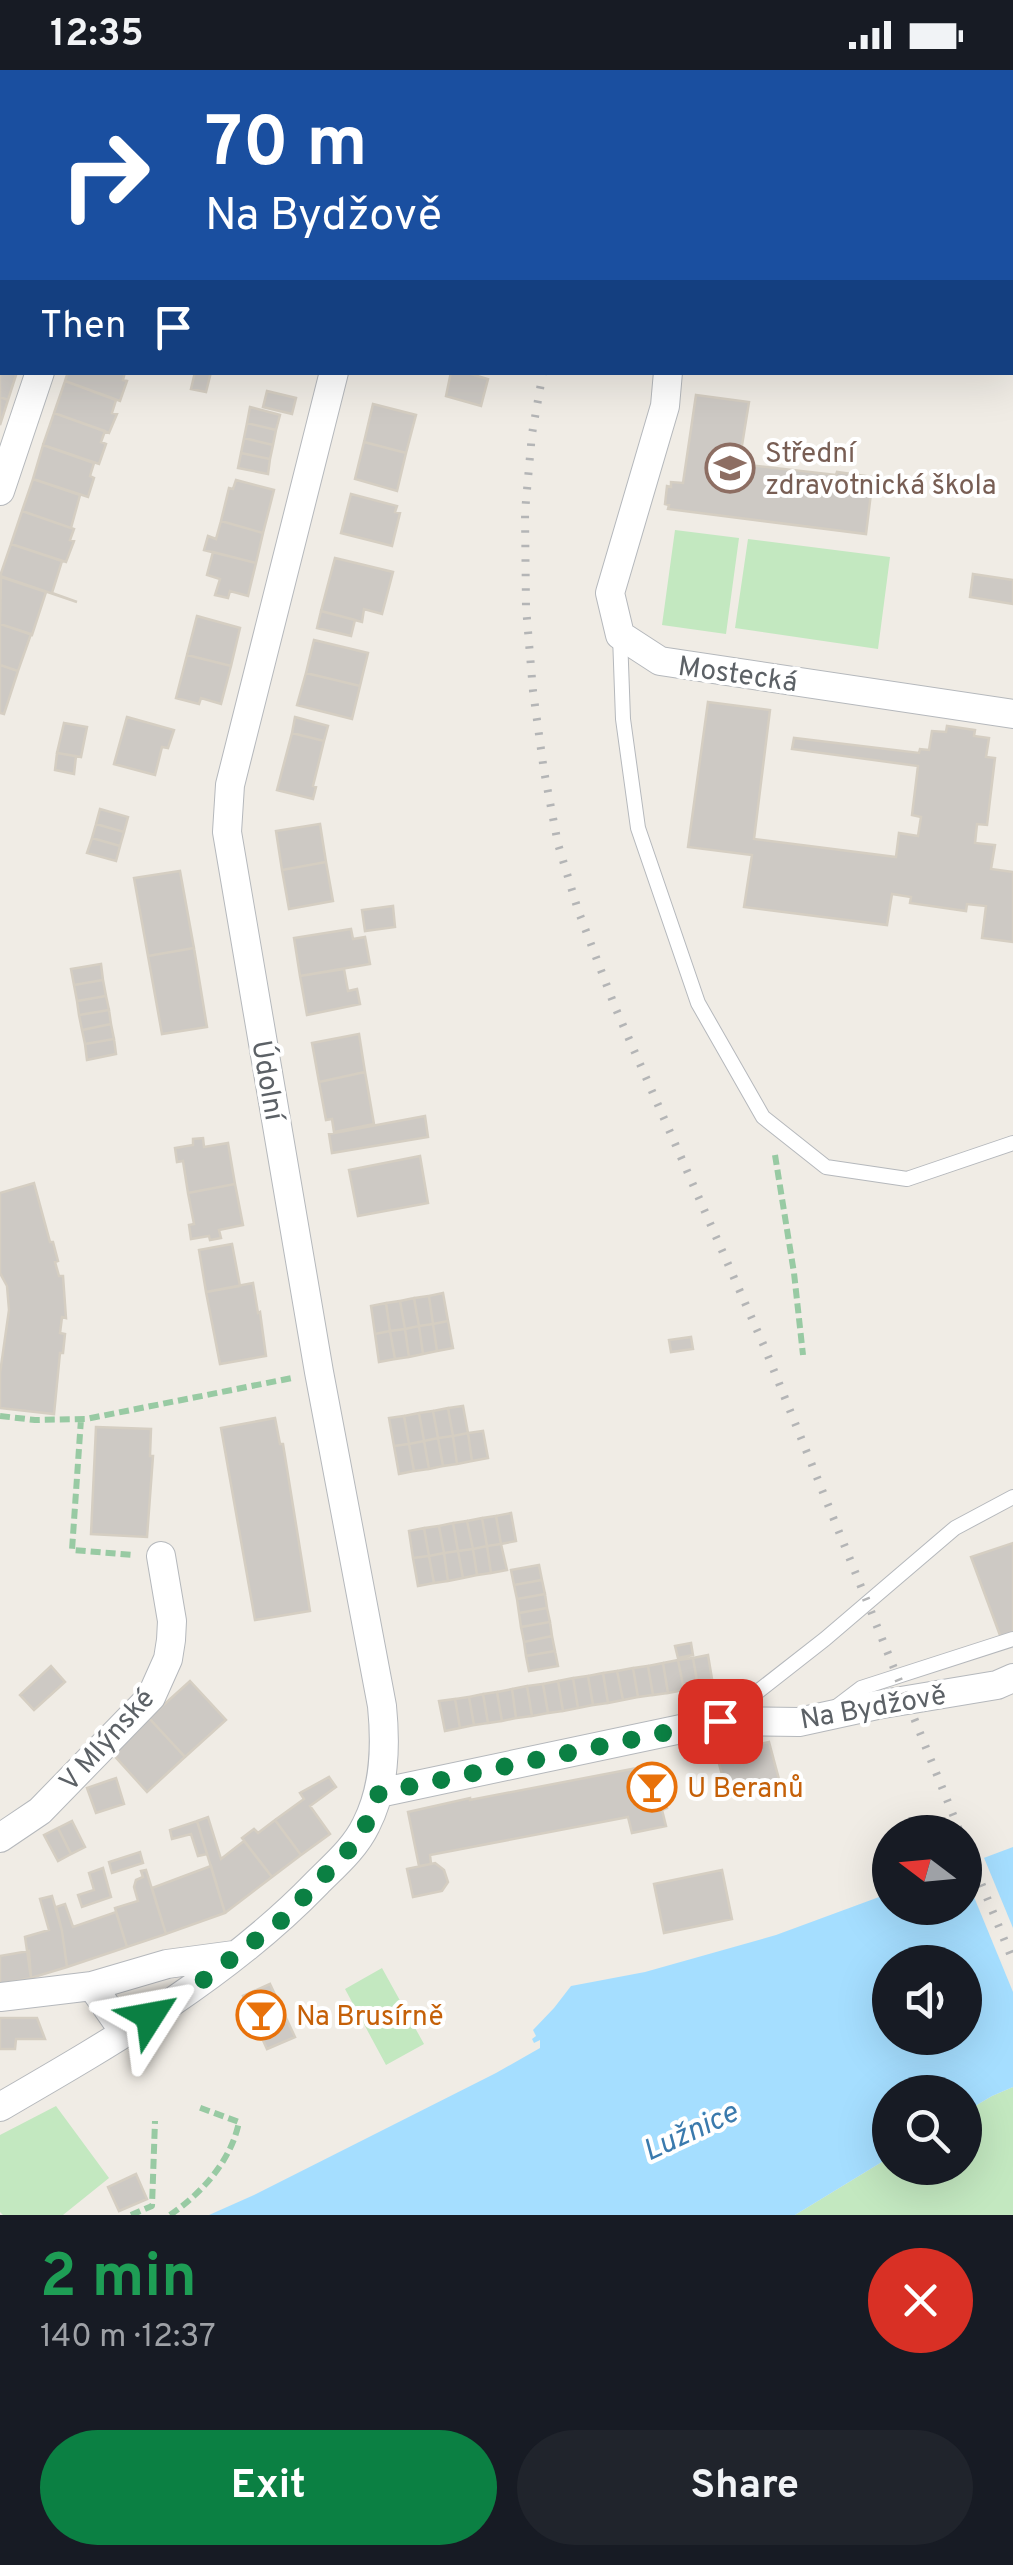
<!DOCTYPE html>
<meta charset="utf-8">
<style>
:root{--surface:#171b24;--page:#20242c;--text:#f1f3f6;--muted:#9ea1a6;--accent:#0b8043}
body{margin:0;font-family:Overpass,sans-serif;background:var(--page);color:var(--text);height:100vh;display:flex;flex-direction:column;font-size:38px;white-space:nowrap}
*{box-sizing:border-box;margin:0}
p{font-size:32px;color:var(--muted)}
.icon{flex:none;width:55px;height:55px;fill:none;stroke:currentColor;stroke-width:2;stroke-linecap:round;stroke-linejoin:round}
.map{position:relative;height:2145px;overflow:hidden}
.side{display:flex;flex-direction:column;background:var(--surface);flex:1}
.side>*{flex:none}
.top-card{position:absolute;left:0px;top:0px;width:1015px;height:305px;box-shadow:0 10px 40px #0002;background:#1a4fa0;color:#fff;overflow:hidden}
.needle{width:65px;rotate:286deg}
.buttons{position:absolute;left:872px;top:1745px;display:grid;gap:20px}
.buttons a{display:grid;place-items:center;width:110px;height:110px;border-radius:50%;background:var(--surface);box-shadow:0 10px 40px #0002;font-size:50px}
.pin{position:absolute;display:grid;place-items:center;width:85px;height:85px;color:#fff;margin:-42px;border-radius:20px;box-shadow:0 5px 15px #0006}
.me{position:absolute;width:110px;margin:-55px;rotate:56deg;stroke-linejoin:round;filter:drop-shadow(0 0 8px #0008)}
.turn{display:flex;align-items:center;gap:35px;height:210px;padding:0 40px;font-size:45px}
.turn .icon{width:130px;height:130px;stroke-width:2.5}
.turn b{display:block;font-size:70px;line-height:85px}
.then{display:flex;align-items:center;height:95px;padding:0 40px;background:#0003;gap:20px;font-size:38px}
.round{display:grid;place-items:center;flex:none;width:105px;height:105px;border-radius:52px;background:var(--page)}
.summary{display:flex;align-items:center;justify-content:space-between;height:170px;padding:0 40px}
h1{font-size:60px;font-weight:700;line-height:75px;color:#1e9e55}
.primary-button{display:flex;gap:20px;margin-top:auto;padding:20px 40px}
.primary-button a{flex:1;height:115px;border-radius:60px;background:var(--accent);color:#fff;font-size:40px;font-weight:700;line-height:115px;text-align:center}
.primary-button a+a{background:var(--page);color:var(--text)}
.status{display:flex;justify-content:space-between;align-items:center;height:70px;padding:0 50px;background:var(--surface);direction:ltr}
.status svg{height:28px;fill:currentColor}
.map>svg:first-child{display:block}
</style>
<div class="status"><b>12:35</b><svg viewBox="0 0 49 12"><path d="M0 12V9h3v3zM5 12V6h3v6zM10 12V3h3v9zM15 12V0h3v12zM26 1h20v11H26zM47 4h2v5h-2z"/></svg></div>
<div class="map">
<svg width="1013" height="2145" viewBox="0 0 1013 2145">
<rect width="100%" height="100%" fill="#f0ece5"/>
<path fill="#c3e8c0" d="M675 460 739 468 726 564 662 555Z
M748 469 890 487 878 579 735 558Z
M382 1898 424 1974 386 1995 345 1919Z
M1013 2017V2145H795L890 2087V2098H965V2042L992 2026Z
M56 2036 109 2108 63 2145H3L0 2142V2065Z"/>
<path fill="#a5deff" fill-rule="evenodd" d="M1013 1777V2017L992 2026 965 2042V2022H890V2087L795 2145H209L254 2125 496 2003 540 1978V1970L534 1973 532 1969 536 1966 533 1960 554 1938 571 1916 645 1902 776 1865 890 1823V1838H965V1795ZM890 1892H965V1968H890Z"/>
<path fill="#f0ece5" d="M982 1783 1013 1858V1922L965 1805V1789Z"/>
<path fill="#cdc9c4" stroke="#d5cec2" stroke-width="2.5" d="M60 0H118L117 2H62Z
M167 0H227L226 2H166Z
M736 0H825L824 2H735Z
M0 118 2 119V181L0 180Z
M0 180 2 181V232L0 231Z
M0 231 2 232V282L0 281Z
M0 281 2 282V302H17L8 330 0 327Z
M68 302H125L123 310 127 311 120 331 65 311Z
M195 302H211L206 322 191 319Z
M451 302H464L488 309 481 336 446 326Z
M65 311 116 330 112 343 117 344 109 363 54 343Z
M267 321 296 328 292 344 263 337Z
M696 325 749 332 739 394 836 405 837 402 873 407 866 464 668 439 669 435 665 434 667 416 671 417V412L683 413Z
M0 327 8 330 0 355Z
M373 334 416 345 406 383 364 372Z
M250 337 280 345 276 360 247 353Z
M54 343 105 361 101 372 106 374 99 394 43 375Z
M247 353 276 360 273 375 244 368Z
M244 368 273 375 270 389 241 383Z
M364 372 406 383 397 421 355 409Z
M43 375 94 393 90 406 94 408 88 427 33 409Z
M241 383 270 389 268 404 238 398Z
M33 409 80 425 71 458 22 441Z
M236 410 274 420 263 463 221 451 229 418 233 419Z
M351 424 397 436 395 442 400 443 392 476 341 463Z
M22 441 74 459 70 470 74 471 66 492 11 474Z
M221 451 263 463 256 493 204 480 208 466 216 469Z
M11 474 62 491 52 523 77 532 0 506Z
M213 482 256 493 248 526 230 521 228 528 215 525 220 509 207 505Z
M335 488 393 502 382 544 364 539 362 552 321 541Z
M973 504 1013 510V534L970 527Z
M1 507 46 522 32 565 0 554Z
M321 541 355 550 351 566 317 558Z
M197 546 240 558 231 596 187 585Z
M0 554 31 564 18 601 0 595Z
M314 570 368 583 360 616 306 603Z
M187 585 231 596 221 634 201 628 199 634 176 628Z
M0 595 18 601 4 644 0 643Z
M306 603 360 616 352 649 297 635Z
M708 632 770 640 754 769 896 787 899 763 918 766 921 747 912 745 918 696 792 679 794 668 919 683 920 679 929 680 932 661 946 662 947 656 975 660 974 666 989 668 986 687 995 688 987 755 977 754 975 773 995 775 991 799 1013 802V872L982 868 986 836 967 834 966 841 910 833 911 827 892 824 887 855 744 837 752 785 688 777Z
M127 647 174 660 168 678 162 677 155 705 114 694Z
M295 647 328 656 324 671 292 663Z
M64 653 87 657 81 687 57 683Z
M292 663 324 671 313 716 316 717 313 729 277 720Z
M57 683 76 686 74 704 55 700Z
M100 739 128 747 124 762 96 754Z
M96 754 124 762 120 776 92 768Z
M320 754 326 792 282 800 276 761Z
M92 768 120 776 116 791 87 783Z
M326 792 333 831 289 839 282 800Z
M180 801 194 878 148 886 134 808Z
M393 836 395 857 365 861 362 840Z
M351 859 353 869 365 867 370 894 300 906 294 868Z
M194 878 207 957 162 964 148 886Z
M101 894 103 910 74 915 71 899Z
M344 899 348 921 357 919 360 934 307 945 300 906Z
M103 910 106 926 77 931 74 915Z
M106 926 109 940 79 945 77 931Z
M109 940 111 954 82 960 79 945Z
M111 954 114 969 85 974 82 960Z
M359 964 365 1002 319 1012 312 973Z
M114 969 116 984 87 990 85 974Z
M365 1002 374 1054 334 1062 332 1049 326 1050 319 1012Z
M425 1046 428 1067 332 1083 329 1064Z
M203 1068 204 1077 228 1073 235 1114 188 1123 183 1091 177 1092 175 1078 193 1075V1069Z
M420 1086 428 1133 358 1146 349 1100Z
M34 1113 50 1172H53L58 1191 55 1192 59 1206H63L66 1248 62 1247 60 1263 65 1264 63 1283H60L54 1344 0 1338V1303L9 1240 7 1216 0 1203V1123Z
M235 1114 243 1155 219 1160 221 1168 210 1170 209 1166 191 1169 189 1155 194 1154 188 1123Z
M232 1174 240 1216 206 1222 199 1180Z
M253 1213 258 1243 260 1242 266 1286 220 1294 206 1222Z
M443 1223 448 1251 433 1254 429 1226Z
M429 1226 433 1254 419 1256 414 1228Z
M414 1228 419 1256 405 1259 400 1231Z
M400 1231 405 1259 390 1261 386 1233Z
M386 1233 390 1261 375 1264 371 1236Z
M448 1251 453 1278 437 1281 433 1254Z
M433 1254 437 1281 423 1284 419 1256Z
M419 1256 423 1284 409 1287 405 1259Z
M405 1259 409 1287 395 1289 390 1261Z
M390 1261 395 1289 379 1292 375 1264Z
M691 1267 693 1279 671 1282 669 1270Z
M463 1336 468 1363 453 1366 448 1338Z
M448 1338 453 1366 438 1368 433 1341Z
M433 1341 438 1368 424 1371 419 1343Z
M419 1343 424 1371 409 1374 404 1346Z
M404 1346 409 1374 394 1376 389 1348Z
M275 1348 280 1374H283L310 1541 255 1550 221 1358Z
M96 1357 151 1359 150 1386H153L147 1467 91 1464Z
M483 1361 488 1388 472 1391 468 1363Z
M468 1363 472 1391 457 1394 453 1366Z
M453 1366 457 1394 443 1396 438 1368Z
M438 1368 443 1396 429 1399 424 1371Z
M424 1371 429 1399 414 1401 409 1374Z
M409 1374 414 1401 399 1404 394 1376Z
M511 1443 516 1471 501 1474 496 1446Z
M496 1446 501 1474 487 1476 482 1448Z
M482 1448 487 1476 473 1479 467 1451Z
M467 1451 473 1479 458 1481 453 1453Z
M453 1453 458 1481 444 1483 439 1456Z
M439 1456 444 1483 429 1486 424 1458Z
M424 1458 429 1486 413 1488 409 1461Z
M1013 1473V1562L1001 1568 971 1487Z
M501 1474 507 1500 491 1503 487 1476Z
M487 1476 491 1503 477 1505 473 1479Z
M473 1479 477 1505 463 1508 458 1481Z
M458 1481 463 1508 448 1511 444 1483Z
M444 1483 448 1511 434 1513 429 1486Z
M429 1486 434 1513 418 1516 413 1488Z
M539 1495 542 1510 514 1515 511 1500Z
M542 1510 545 1524 517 1529 514 1515Z
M545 1524 547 1538 519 1543 517 1529Z
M547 1538 550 1552 521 1557 519 1543Z
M550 1552 552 1566 524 1572 521 1557Z
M552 1566 555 1581 526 1586 524 1572Z
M691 1573 693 1585 678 1588 675 1576Z
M555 1581 558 1596 529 1601 526 1586Z
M708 1585 713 1615 698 1617 693 1588Z
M693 1588 698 1617 684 1620 678 1590Z
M678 1590 684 1620 668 1623 663 1593Z
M663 1593 668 1623 653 1625 648 1596Z
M51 1596 65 1612 34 1640 20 1625Z
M648 1596 653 1625 638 1627 633 1598Z
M633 1598 638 1627 623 1630 617 1601Z
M617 1601 623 1630 608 1633 603 1603Z
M603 1603 608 1633 593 1635 588 1606Z
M588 1606 593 1635 578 1638 573 1608Z
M573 1608 578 1638 563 1641 558 1611Z
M190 1611 226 1650 185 1687 149 1648Z
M558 1611 563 1641 548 1643 543 1614Z
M543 1614 548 1643 532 1646 527 1616Z
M527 1616 532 1646 516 1648 512 1619Z
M512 1619 516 1648 502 1651 497 1622Z
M497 1622 502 1651 488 1653 483 1624Z
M483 1624 488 1653 474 1655 469 1627Z
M469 1627 474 1655 460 1658 455 1629Z
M455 1629 460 1658 445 1661 439 1631Z
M149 1648 185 1687 147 1722 111 1682Z
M769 1672 780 1713 728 1726 716 1683Z
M658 1694 667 1738 662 1740 666 1756 632 1763 628 1747 430 1785 431 1794 419 1796 408 1742 470 1728V1730Z
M329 1707 336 1717 310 1736 330 1764 301 1785 275 1750 304 1729 300 1723Z
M116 1708 124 1734 96 1743 87 1718Z
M208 1747 221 1789 244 1771 272 1807 225 1843 197 1751Z
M275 1750 301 1785 272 1807 242 1768 254 1759 258 1763Z
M72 1751 85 1777 71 1784 58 1758Z
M197 1751 207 1784 198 1786 191 1764 172 1769 170 1760Z
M58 1758 71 1784 58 1791 44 1765Z
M140 1782 143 1793 112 1803 109 1792Z
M435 1793 444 1800 448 1812 442 1821 413 1827 407 1799Z
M211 1796 225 1843 166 1864 152 1818Z
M103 1798 111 1827 82 1837 78 1825 94 1820 89 1803Z
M146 1800 166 1864 127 1877 115 1838 138 1831 134 1817 136 1810 143 1807 141 1801Z
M722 1800 732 1849 664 1863 654 1814Z
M52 1826 62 1861 67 1897 31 1908 25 1867 49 1860 40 1829Z
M65 1834 73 1857 116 1842 127 1877 67 1897 62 1861 56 1837Z
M29 1881 31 1908 0 1914V1886Z
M270 1914 295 1967 267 1979 243 1926Z
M0 1948H37L45 1969H16L15 1979H0Z
M136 2104 147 2129 119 2141 108 2117Z"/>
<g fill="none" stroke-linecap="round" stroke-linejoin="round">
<g stroke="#b5b8bc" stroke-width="16">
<path id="service" d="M620 566 623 649 638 758 698 933 763 1047 826 1097 907 1109 1013 1073
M836 1637 861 1618 1013 1569
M724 1648 825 1569 955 1458 1013 1427"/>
</g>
<g stroke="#b5b8bc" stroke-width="30">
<path id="minor" d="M138 2 139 0
M410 2V0
M698 2V0
M668 302 665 336 610 523 620 565 660 591 1013 644
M0 421 40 302
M379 1723 719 1651 799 1652 877 1635 997 1615 1013 1608
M0 1768 40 1741 151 1627 168 1589 171 1570 172 1551 161 1486
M92 1916 125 1963
M0 1927 92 1916 167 1894 234 1885
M0 2037C112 1972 227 1906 317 1813 335 1795 355 1778 366 1755 385 1718 386 1676 382 1636L319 1302 227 762 230 715 334 302"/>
</g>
<path stroke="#98caa3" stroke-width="6" stroke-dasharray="10 5" stroke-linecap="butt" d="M283 0 293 2
M775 1085 794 1203 803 1285
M0 1346 35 1350 86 1349 292 1308
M81 1349 72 1480 134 1485
M131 2145 152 2136 155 2051
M170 2145C202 2123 231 2091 239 2052L198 2037"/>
<use href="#service" stroke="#fff" stroke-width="14"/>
<use href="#minor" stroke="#fff" stroke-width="28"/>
<path stroke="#b4b5b6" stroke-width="8" stroke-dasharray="2.5 12" stroke-linecap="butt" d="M645 2 646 0
M543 302 532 364 525 442 526 537 533 621 544 701 558 774 578 840 615 937 764 1276 960 1762
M965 1774 1013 1891"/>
</g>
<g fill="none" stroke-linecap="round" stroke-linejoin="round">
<path stroke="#0b8043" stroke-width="18" stroke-dasharray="0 32.4" d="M150 1946 202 1911 282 1850 360 1768 379 1723 720 1651"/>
</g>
<defs>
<g id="school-ring" transform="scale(2.5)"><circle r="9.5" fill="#fff" stroke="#8d6e63" stroke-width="1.5"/><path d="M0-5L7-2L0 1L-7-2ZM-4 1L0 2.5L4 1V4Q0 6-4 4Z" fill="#8d6e63"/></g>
<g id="bar-ring" transform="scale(2.5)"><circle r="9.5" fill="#fff" stroke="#e8710a" stroke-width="1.5"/><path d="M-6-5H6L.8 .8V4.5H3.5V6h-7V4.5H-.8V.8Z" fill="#e8710a"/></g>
</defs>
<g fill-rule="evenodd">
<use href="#school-ring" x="730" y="398"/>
<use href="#bar-ring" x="652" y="1717"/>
<use href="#bar-ring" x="261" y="1945"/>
</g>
<g text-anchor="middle" stroke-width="8" stroke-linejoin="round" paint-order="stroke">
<g font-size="28" fill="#785e54" stroke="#fff" text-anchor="start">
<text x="765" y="392">Střední<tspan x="765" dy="32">zdravotnická škola</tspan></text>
</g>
<g font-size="28" fill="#5c6166" stroke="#fff">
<text transform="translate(738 603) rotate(8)" y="10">Mostecká</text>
<text transform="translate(269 1010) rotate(80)" y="10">Údolní</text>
<text transform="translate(873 1636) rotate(-10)" y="10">Na Bydžově</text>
<text transform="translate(106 1669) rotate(-48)" y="10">V Mlýnské</text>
</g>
<g font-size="28" fill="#c56008" stroke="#fff" text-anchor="start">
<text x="687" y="1727">U Beranů</text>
<text x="296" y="1955">Na Brusírně</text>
</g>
<g font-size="30" font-style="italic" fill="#3a7aad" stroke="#fff">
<text transform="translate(690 2061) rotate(-25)" y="10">Lužnice</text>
</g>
</g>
</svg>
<div class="buttons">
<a><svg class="needle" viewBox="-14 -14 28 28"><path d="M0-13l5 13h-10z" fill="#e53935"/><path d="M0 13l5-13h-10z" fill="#9ea1a6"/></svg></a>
<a><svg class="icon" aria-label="sound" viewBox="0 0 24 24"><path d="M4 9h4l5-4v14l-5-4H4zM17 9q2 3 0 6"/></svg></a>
<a><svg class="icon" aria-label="search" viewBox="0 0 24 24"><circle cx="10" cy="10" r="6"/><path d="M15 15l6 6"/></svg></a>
</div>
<div class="pin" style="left:720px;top:1651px;background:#d93025"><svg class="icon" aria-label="arrive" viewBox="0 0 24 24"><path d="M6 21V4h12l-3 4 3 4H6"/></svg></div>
<svg class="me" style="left:150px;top:1946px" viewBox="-20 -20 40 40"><path d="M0-17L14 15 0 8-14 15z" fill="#0b8043" stroke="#fff" stroke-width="4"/></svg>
<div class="top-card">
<div class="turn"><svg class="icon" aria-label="right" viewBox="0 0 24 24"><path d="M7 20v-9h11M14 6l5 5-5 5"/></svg><div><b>70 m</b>Na Bydžově</div></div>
<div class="then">Then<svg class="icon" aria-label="arrive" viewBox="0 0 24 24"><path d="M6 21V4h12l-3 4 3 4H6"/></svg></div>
</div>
</div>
<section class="side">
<div class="summary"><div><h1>2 min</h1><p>140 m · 12:37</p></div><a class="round" style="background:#d93025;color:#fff"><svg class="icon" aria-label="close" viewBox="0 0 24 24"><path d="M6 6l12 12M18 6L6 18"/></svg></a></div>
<div class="primary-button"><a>Exit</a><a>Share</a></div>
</section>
